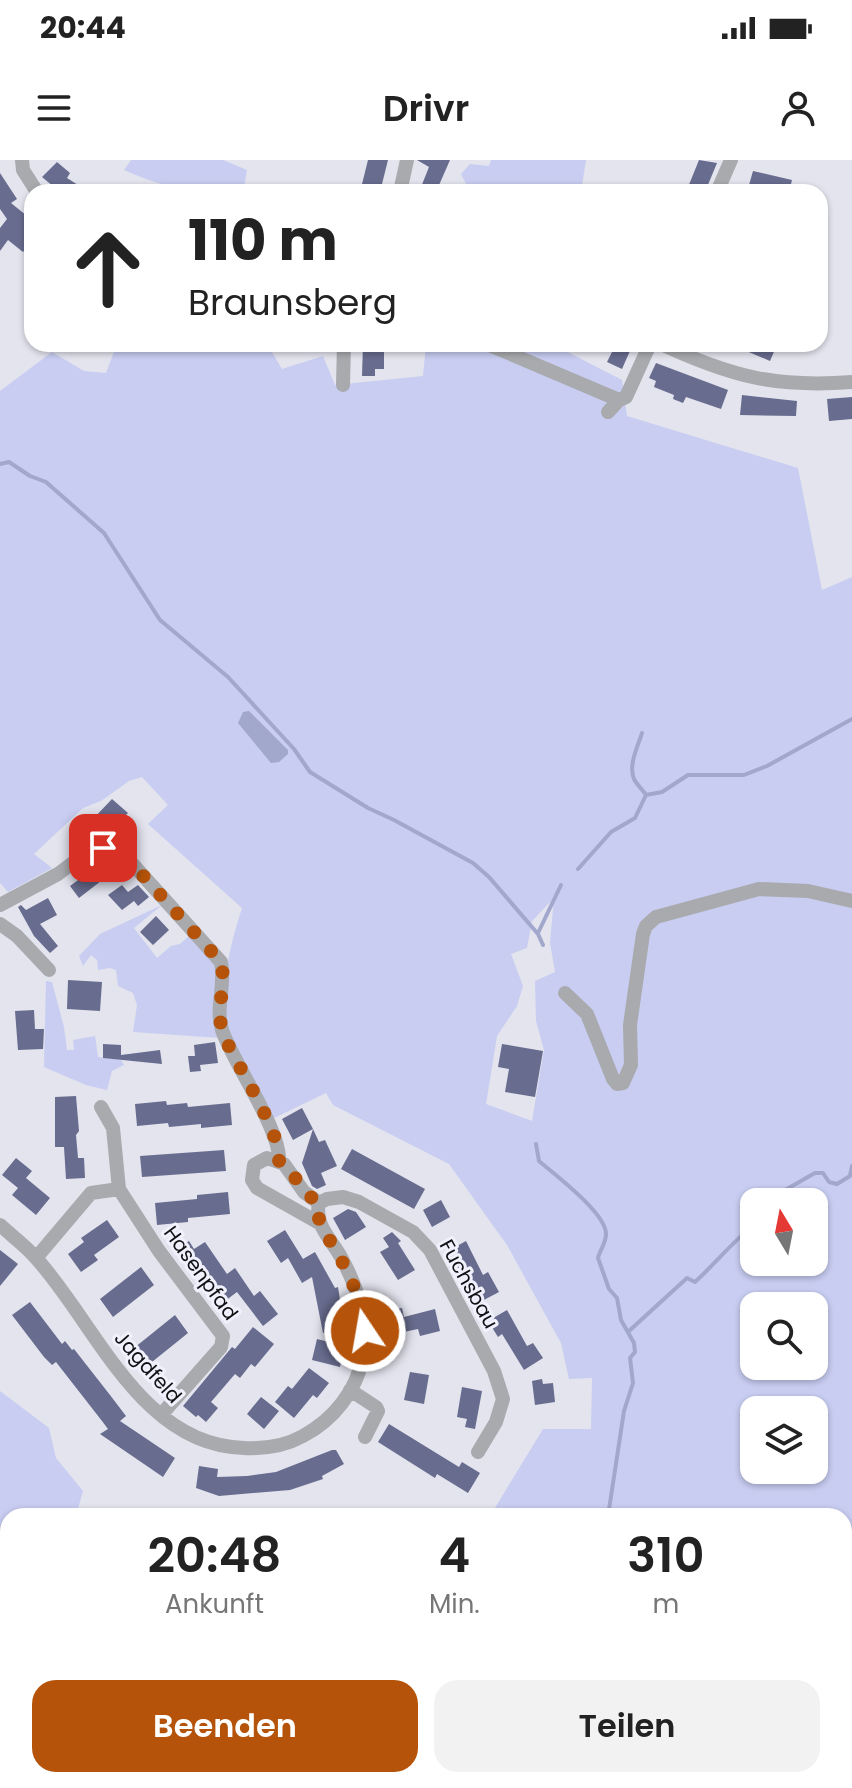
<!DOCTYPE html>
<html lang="de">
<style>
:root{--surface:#fff;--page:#f2f2f2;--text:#222;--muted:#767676;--accent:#b45309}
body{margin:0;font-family:Poppins,sans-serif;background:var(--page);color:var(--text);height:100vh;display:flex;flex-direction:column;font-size:30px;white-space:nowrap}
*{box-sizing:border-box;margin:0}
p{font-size:26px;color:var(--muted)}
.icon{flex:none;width:44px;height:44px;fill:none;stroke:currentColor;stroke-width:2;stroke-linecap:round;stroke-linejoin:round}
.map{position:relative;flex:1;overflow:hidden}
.details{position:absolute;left:0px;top:1348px;width:852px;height:280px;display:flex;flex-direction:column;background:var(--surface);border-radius:24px 24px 0 0;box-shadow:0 2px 6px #0004}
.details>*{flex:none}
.top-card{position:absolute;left:24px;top:24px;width:804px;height:168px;border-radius:24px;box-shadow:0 2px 6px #0004;background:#fff;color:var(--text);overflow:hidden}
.needle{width:52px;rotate:350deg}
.controls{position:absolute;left:740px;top:1028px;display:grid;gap:16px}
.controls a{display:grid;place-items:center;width:88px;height:88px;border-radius:16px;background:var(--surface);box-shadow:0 2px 6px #0004;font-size:40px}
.pin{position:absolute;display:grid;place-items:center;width:68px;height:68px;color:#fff;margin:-34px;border-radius:16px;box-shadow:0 4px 12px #0006}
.me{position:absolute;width:88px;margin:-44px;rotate:348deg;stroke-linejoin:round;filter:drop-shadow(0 0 6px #0008)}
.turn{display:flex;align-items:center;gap:28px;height:168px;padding:0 32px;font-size:36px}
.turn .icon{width:104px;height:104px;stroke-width:2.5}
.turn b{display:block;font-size:56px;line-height:68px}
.eta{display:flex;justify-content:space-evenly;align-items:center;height:136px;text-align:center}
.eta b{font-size:48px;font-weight:600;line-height:56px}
.cta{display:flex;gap:16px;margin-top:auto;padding:16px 32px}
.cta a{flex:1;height:92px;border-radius:24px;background:var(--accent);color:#fff;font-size:32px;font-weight:600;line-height:92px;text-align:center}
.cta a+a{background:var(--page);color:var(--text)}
.status{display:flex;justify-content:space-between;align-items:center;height:56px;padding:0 40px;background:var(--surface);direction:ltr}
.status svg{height:22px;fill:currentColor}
header{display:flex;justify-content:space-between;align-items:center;height:104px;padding:0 32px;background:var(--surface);font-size:36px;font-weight:600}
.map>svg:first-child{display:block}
</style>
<div class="status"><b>20:44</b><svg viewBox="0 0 49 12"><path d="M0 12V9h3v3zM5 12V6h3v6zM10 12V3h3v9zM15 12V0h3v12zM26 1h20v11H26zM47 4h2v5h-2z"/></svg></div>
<header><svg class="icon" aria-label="menu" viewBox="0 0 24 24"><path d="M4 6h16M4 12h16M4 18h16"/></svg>Drivr<svg class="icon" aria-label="person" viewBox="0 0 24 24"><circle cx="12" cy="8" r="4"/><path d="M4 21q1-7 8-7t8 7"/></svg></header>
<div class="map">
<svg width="852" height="1628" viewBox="0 0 852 1628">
<rect width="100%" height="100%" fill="#e3e4ee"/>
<path fill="#c8cdf1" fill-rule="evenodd" d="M131 0H223L247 10 243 32C191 32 172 31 124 10Z
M491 0H586L581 32H470L461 14 470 4 489 6Z
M117 184H267L282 209 323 196 335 225 423 216 426 184H552L622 220 627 256 798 308 822 430 852 417V1628H0V1231L49 1268 56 1298 83 1331 76 1356H8V1620H844V1356H490L543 1269H591L592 1218 569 1219 561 1183 507 1085 449 1004 333 945 326 933 272 959C261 936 227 880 225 858 221 821 231 782 242 748L148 664 168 645 142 617 129 621 101 641 83 648 34 694 52 708 8 732 0 723V231L52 192 84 211 106 213ZM554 738 550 783 555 812 535 821 536 861 544 890 532 961 486 944 497 876 517 846 523 826 511 794 527 788 532 761ZM754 1042H814V1102H754ZM754 1146H814V1206H754ZM754 1250H814V1310H754Z
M162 745 134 768 157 798 171 786 180 784 188 777 185 771 216 803 220 878 133 872 137 845 133 833 118 826 116 810 110 808 98 810 97 800 91 795 83 806 79 796 100 774Z
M46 821 52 822 64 867 67 890H74L73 880 95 876 98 897 121 900 124 905 112 911 107 930 86 925 44 907Z"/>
<path fill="#a2a7cc" d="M249 551 288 590V594L279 602 271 603 238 563 243 552Z"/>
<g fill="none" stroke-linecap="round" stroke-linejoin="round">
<path stroke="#a2a7cc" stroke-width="4" d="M0 304 9 302 30 316 46 322 104 373 160 460 228 517 294 589 310 612 368 648 394 660 473 703 489 717 538 774 543 785
M642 573C638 586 628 605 634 619 637 625 643 630 646 635
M578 709 611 672 635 658 646 635 662 632 688 615H744L767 606 852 559
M538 773 561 725
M536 984 539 1001C555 1015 606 1053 606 1074 606 1083 600 1090 598 1098L609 1129 617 1138 621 1160 634 1183 635 1192 630 1198 633 1223 624 1251 608 1356
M764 1042 815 1013H823L829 1022 837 1024 850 1016 852 1006
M629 1171 687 1118 695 1122C715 1104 732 1082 754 1065
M844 1581 852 1579
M297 1620 306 1628
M584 1620 587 1628
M25 1628H39L47 1620
M616 1628 623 1620"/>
</g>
<path fill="#686c8e" d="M368 0H388L380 32H360Z
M417 0H450L436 32H419L429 7Z
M699 0 717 3 705 32H686Z
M57 2 70 13 67 18 89 32H60L42 17Z
M753 11 792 20 789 32H747Z
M0 13 17 39 11 43 32 60V81L23 92 8 80 0 91V68L7 59 0 49Z
M363 184H384V209H375V216H362Z
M616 184H633L622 209 607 202Z
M730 184H770L776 187 770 201Z
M656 203 728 230 721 249 686 237 683 243 673 239 674 235 654 227 656 221 649 218Z
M742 235 797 241 796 256 740 255Z
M852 237V259L829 261 827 239Z
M112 639 128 653 107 674 93 659Z
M93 709 101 721 79 738 70 726Z
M122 725 128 732 138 725 149 737 138 746 134 741 122 750 108 735Z
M48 738 57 755 40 764 58 786 50 793 34 776 18 747 21 745 26 750Z
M156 756 169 770 153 785 140 772Z
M68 820 102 822 100 851 67 849Z
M34 850 35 869H44L43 889 18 890 15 851Z
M215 882 218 903 200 905 201 911 190 912 188 896H195L194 885Z
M103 884 121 885V895L160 890 162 904 103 898Z
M502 884 543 891 535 937 505 932 509 909 498 907Z
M76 936 79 971 76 975 78 998H84L85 1018 66 1019 64 987H55V937Z
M166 941 167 945 187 943 188 947 230 943 232 965 201 968V964L169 967 168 963 137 966 135 944Z
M302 948 313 969 293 980 282 959Z
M313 969 319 982 325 980 337 1006 321 1013 326 1025 317 1029 312 1026 302 1003Z
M352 989 425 1029 414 1049 341 1009Z
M224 990 226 1011 142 1017 140 996Z
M16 998 32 1011 26 1018 50 1038 36 1055 12 1035 18 1028 2 1015Z
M228 1032 230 1054 188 1058V1062L157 1065 155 1043 197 1039V1035Z
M441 1040 450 1057 432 1067 423 1050Z
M348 1049 356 1052 366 1067 345 1080 333 1058Z
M107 1060 119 1077 94 1095 98 1100 81 1112 68 1094 84 1082 81 1078Z
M285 1070 303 1099 315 1092 335 1128 338 1127 340 1140 337 1141 344 1169 323 1173 312 1117 302 1123 288 1098 281 1103 267 1081Z
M392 1072 401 1081 398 1083 415 1110 398 1120 380 1092 389 1087 383 1078Z
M189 1081 194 1089 205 1082 227 1114 235 1108 254 1136 260 1131 278 1154 263 1166 237 1132 225 1141 204 1111 200 1113 189 1097 185 1100 178 1088Z
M466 1081 483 1115 488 1112 499 1132 480 1142 454 1101 449 1104 444 1096 449 1093 448 1091Z
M0 1090 18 1104 0 1126Z
M141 1107 154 1125 113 1157 100 1139Z
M30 1142 62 1184 65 1181 72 1190 74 1189 110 1235 126 1256 120 1261 175 1298 163 1317 100 1274 108 1269 102 1261 56 1202 52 1205 44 1197 12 1155Z
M402 1148 404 1157 435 1149 440 1171 420 1176 418 1169 385 1176 380 1152Z
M507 1150 527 1186 533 1183 543 1198 524 1210 502 1174 498 1177 488 1161Z
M175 1155 188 1173 147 1206 134 1188Z
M253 1167 274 1184 255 1207 251 1204 240 1218 235 1214 211 1242 218 1248 206 1262 198 1255 196 1257 183 1246 232 1187 235 1189Z
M317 1179 345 1186 340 1207 312 1200Z
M309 1208 329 1223 317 1238 313 1235 294 1258 275 1242 288 1226 292 1229Z
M410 1212 429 1215 424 1244 404 1240Z
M542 1219 543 1224 553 1223 555 1242 535 1245 532 1221Z
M462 1227 482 1231 475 1269 465 1267 467 1259 457 1257Z
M261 1237 279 1251 264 1269 247 1254Z
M389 1264 459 1307 462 1302 480 1313 468 1333 437 1314 435 1318 378 1282Z
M332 1290H336L344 1304 322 1316 323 1319 290 1330 219 1336 196 1328 199 1306 218 1309 217 1317 247 1316 276 1312Z"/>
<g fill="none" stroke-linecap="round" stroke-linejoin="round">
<path stroke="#a9aaae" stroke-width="14" d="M22 0 23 10 37 32
M400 32 407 0
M717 32 731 0
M487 184 619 240
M661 184C730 216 775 228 852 222
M343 225 344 184
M608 252 619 240 626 237 650 184
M0 745 58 714 90 690 103 688 128 699 221 802C226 825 215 847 222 870 233 903 282 971 279 1002
M0 764 17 776 49 810
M565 833 587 854 613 919 617 924 623 923 631 905 630 865 643 774 646 766 656 757 759 729 808 731 852 741
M101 947 113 968 119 1029
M319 1043 327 1039 343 1037 359 1042 413 1072 430 1090 494 1211 503 1239 496 1262 478 1292
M319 1063 257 1028 252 1020 254 1005 267 998 284 1004 304 1032 319 1043
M0 1065C12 1076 26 1086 36 1098 96 1164 141 1286 244 1288 264 1289 285 1286 303 1276 333 1260 357 1231 363 1196 369 1161 358 1128 341 1097 331 1079 314 1065 319 1043
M36 1098 91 1033 119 1029 159 1091 223 1176 221 1187 161 1255
M350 1230 376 1247 378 1251 365 1277"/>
</g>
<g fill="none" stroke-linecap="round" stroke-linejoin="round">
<path stroke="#b45309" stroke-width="14" stroke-dasharray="0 25.2" d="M103 688 128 699 221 802C227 827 214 851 224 876 237 906 282 973 279 1002L289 1008 304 1032 319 1043V1063L340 1097 356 1131 365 1171"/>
</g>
<g text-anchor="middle" stroke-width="6" stroke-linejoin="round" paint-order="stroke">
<g font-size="20" fill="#101114" stroke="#f0f1fc">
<text transform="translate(201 1113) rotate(54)" y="7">Hasenpfad</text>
<text transform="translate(469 1124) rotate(61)" y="7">Fuchsbau</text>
<text transform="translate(148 1207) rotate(48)" y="7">Jagdfeld</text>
</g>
</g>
</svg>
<div class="controls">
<a><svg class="needle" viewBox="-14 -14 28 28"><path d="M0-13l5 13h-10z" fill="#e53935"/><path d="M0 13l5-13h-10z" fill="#767676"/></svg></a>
<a><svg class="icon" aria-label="search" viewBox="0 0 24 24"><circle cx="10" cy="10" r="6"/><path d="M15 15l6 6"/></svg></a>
<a><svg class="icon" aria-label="layers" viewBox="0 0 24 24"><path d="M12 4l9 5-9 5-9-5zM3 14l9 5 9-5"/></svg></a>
</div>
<div class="pin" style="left:103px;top:688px;background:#d93025"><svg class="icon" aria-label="arrive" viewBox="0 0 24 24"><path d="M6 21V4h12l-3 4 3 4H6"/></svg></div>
<svg class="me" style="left:365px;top:1171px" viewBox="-20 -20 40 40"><circle r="17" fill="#b45309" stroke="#fff" stroke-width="3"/><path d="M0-11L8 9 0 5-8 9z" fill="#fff"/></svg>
<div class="top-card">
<div class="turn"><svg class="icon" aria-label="ahead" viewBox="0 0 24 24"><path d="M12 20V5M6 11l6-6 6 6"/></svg><div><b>110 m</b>Braunsberg</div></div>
</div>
<section class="details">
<div class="eta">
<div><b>20:48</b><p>Ankunft</p></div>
<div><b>4</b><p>Min.</p></div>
<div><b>310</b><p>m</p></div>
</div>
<div class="cta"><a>Beenden</a><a>Teilen</a></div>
</section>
</div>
